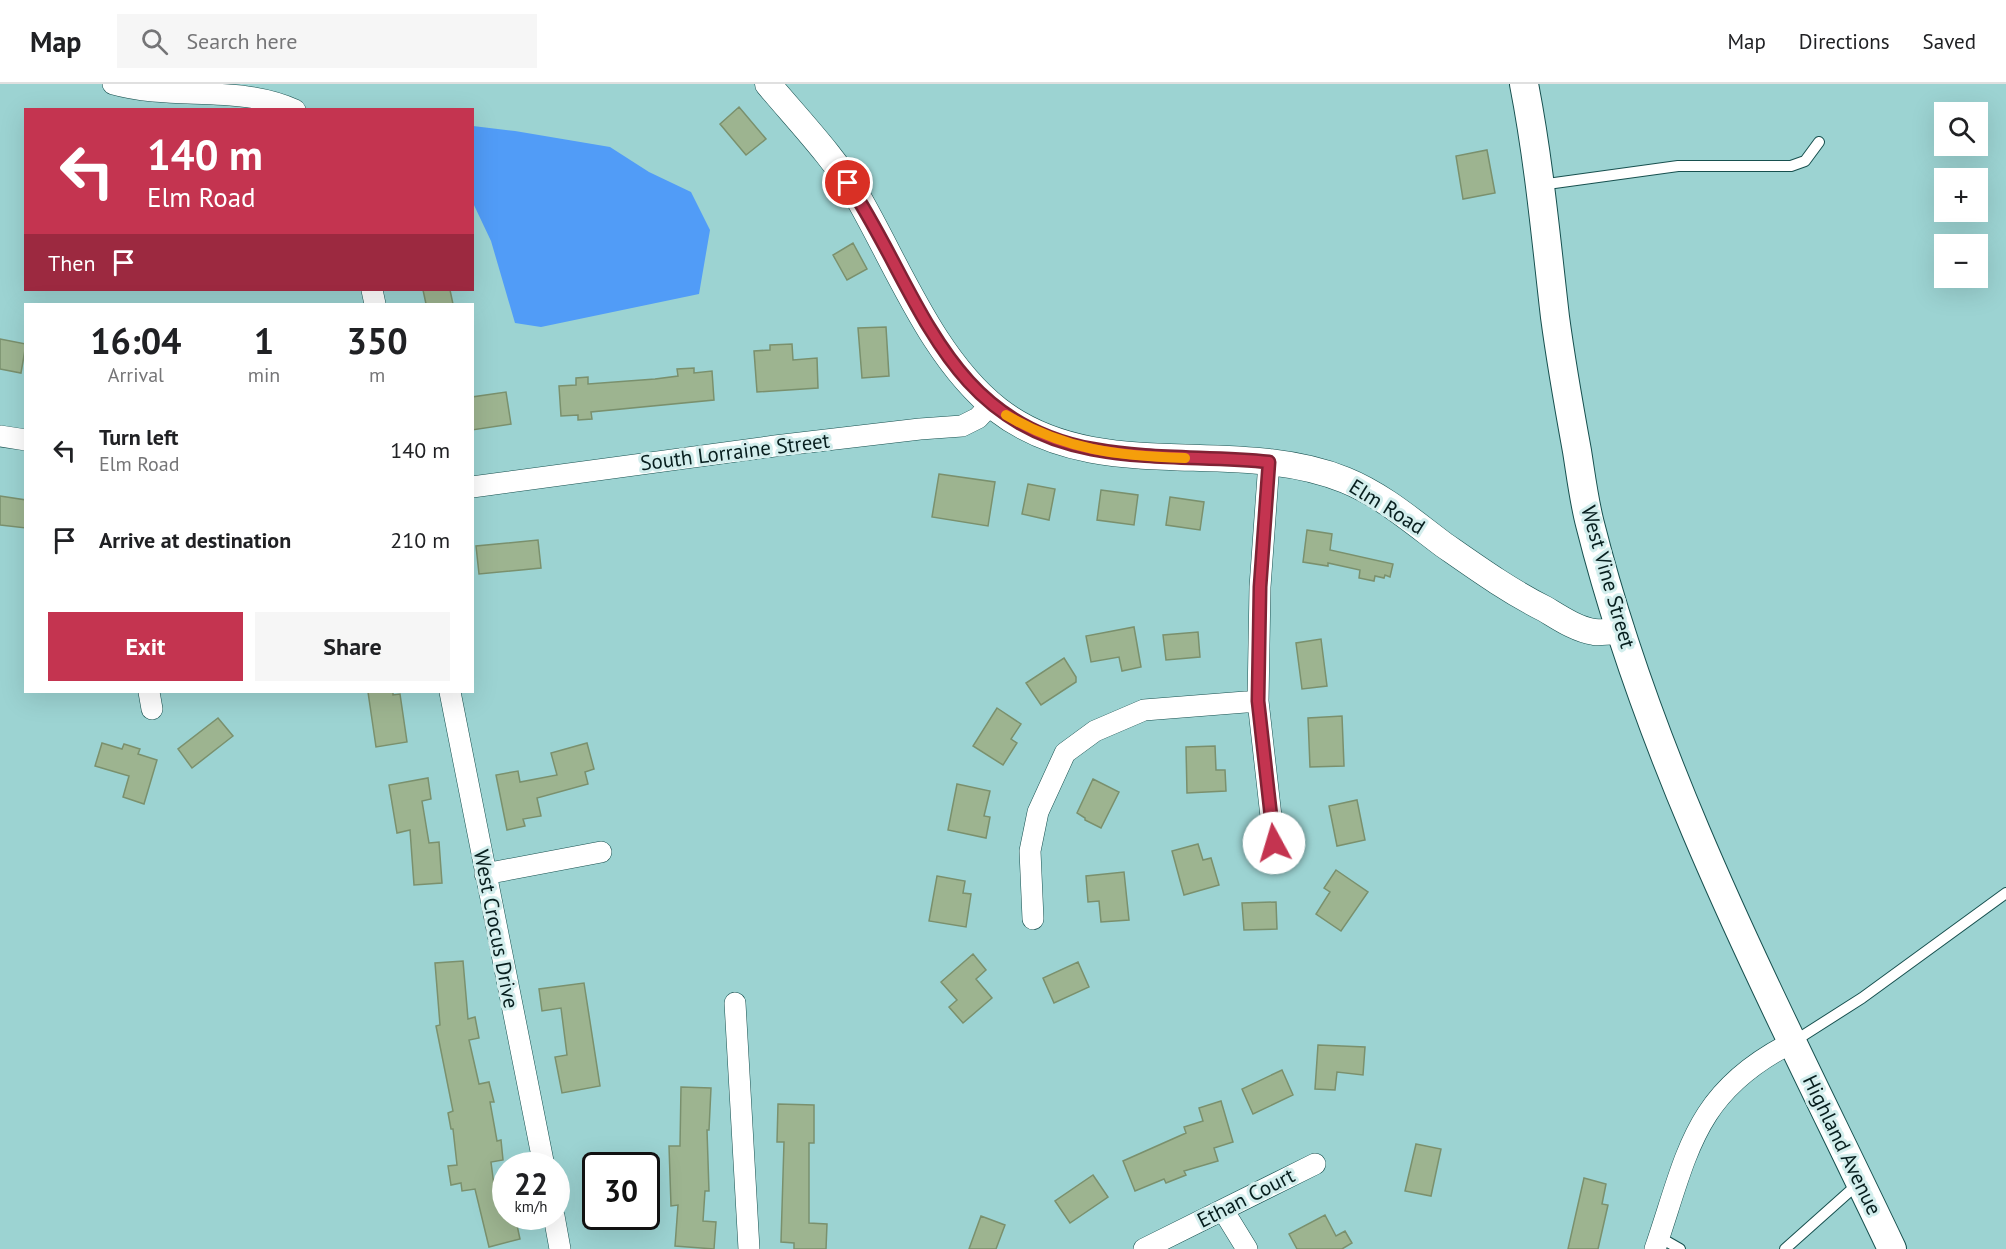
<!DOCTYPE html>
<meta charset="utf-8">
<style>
:root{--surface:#fff;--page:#f6f6f6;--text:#202124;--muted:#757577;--line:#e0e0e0;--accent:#c43450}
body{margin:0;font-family:"PT Sans",sans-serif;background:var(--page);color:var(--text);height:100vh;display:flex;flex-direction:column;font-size:22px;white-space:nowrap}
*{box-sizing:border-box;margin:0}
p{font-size:20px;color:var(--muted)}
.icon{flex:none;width:33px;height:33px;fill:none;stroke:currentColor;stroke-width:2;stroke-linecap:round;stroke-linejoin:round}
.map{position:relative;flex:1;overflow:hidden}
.sheet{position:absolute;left:24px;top:219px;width:450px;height:390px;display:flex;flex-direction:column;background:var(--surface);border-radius:0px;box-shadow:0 6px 24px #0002}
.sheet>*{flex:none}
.guide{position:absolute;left:24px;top:24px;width:450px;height:183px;border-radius:0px;box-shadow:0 6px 24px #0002;background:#c43450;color:#fff;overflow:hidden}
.controls{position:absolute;left:1934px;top:18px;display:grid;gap:12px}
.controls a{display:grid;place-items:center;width:54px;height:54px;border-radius:0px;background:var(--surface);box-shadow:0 6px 24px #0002;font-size:30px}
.speed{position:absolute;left:492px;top:1068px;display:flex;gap:12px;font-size:30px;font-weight:700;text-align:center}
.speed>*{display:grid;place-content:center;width:78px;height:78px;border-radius:50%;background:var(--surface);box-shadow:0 6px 24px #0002;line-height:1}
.speed small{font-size:15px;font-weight:400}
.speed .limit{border:3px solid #111;border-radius:9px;background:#fff;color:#111}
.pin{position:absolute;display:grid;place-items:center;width:51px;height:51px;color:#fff;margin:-26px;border:3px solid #fff;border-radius:50%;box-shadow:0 2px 6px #0007}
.me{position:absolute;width:66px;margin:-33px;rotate:354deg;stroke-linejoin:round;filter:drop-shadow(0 0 4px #0008)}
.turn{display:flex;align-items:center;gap:21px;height:126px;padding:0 24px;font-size:27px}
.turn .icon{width:78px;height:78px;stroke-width:2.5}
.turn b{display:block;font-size:42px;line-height:51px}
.then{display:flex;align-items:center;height:57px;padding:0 24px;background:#0003;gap:12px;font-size:22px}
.eta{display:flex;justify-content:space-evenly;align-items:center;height:102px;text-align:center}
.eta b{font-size:36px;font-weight:600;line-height:42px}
.button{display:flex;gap:12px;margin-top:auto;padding:12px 24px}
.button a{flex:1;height:69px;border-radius:0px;background:var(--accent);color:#fff;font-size:24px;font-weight:600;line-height:69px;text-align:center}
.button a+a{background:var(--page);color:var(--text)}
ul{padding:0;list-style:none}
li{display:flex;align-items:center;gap:18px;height:90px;padding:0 24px}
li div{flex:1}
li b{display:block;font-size:22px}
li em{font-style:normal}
header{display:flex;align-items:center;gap:36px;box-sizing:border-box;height:84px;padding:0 30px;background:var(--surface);border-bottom:2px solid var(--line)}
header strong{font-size:28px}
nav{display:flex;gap:33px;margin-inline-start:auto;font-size:21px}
.search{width:420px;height:54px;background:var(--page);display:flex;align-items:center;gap:15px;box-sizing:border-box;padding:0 21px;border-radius:0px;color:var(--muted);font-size:22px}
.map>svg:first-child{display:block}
</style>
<header>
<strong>Map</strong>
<div class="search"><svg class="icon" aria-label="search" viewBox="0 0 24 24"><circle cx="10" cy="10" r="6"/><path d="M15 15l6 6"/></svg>Search here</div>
<nav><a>Map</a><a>Directions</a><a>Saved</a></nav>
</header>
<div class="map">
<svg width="2006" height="1165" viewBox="0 0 2006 1165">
<rect width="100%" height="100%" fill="#9cd3d2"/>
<path fill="#519cf7" d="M473 42 515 47 610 63 649 88 691 108 710 146 699 210 541 243 515 239 491 157 473 119Z"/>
<path fill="#9db490" stroke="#7a906d" stroke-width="1.5" d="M739 23 766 55 746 71 720 40Z
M1487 66 1495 109 1463 115 1456 72Z
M853 159 867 185 847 196 833 171Z
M423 206H450L453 220H426Z
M886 243 889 292 862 294 858 244Z
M0 255 26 260 21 289 0 285Z
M792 260 793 276 817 274 818 304 757 308 754 267 770 266V261Z
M694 284V289L712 287 714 316 591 328 592 335 578 336V331L561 332 559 302 576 301V294L588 293V300L655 295 678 292 677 285Z
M506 308 511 340 472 346V313Z
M939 390 995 398 988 442 932 433Z
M1028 400 1055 405 1049 436 1022 430Z
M1101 406 1138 411 1134 441 1097 436Z
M0 412 26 416V444L0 441Z
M1170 413 1204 418 1200 446 1166 441Z
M1307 446 1332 450 1330 466 1393 480 1390 493 1385 491 1384 494 1375 492 1374 497 1359 494 1360 486 1328 479V482L1303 478Z
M538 456 541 484 479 490 476 462Z
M1134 543 1141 583 1122 587 1119 573 1091 578 1086 552Z
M1198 548 1200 573 1166 576 1163 551Z
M1321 555 1327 602 1302 605 1296 559Z
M1064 574 1076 593V598L1041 621 1026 599Z
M368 608H393V611L400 610 407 658 376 663Z
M997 624 1021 640 1011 655 1017 659 1003 681 973 662Z
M1342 632 1344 682 1310 683 1308 634Z
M218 634 233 652 192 684 178 665Z
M102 659 122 665 124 660 140 665 138 670 157 676 144 720 123 713 129 692 95 682Z
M587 659 594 685 585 688 588 700 537 714 541 732 523 735 525 742 507 746 496 691 518 687 520 698 557 691 551 669Z
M1215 662 1216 686H1225L1226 707 1187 709 1186 663Z
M428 694 431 715 422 717 429 759 439 758 442 799 414 801 410 746 397 749 389 701Z
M1093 695 1119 708 1101 744 1085 736V734L1077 729Z
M957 700 990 707 984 732 990 733 986 754 948 746Z
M1357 716 1365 756 1337 762 1329 722Z
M1198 760 1203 776 1211 774 1219 801 1184 811 1172 767Z
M1336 786 1368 808 1341 847 1316 830 1330 808 1324 804Z
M1124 788 1129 836 1101 838 1099 817 1088 818 1086 792Z
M937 792 965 797 963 809 971 810 966 843 929 837Z
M1276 818 1277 845 1244 846 1242 819Z
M973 870 986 886 976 895 992 914 963 939 949 923 957 916 941 898Z
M463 877 468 935 475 933 479 954 469 956 479 1000 489 998 494 1018H490L497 1057 501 1056 503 1076 491 1078 496 1117 506 1114V1132H515L520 1155 489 1163 475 1105 462 1107 461 1099 451 1101 448 1082 457 1081 453 1045H451L448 1029 453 1027 436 942 440 941 435 879Z
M1078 878 1089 903 1054 919 1043 894Z
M584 899 600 1002 562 1009 555 973 567 971 561 924 542 927 539 905Z
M1318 961 1365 963 1363 991 1337 988 1335 1006 1315 1005Z
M1282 986 1293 1011 1253 1030 1242 1005Z
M681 1003 711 1004 709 1046H707L709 1107H705L703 1137 716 1138 714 1165 675 1162 678 1121 671 1122 669 1062H680Z
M1221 1017 1233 1058 1214 1064 1218 1077 1184 1087 1186 1091 1166 1099 1164 1095 1135 1107 1123 1077 1186 1049 1184 1043 1203 1037 1199 1024Z
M778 1020 814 1021V1059H809V1139L827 1140 826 1165H794V1159L781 1158 784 1058H777Z
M1416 1060 1441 1065 1431 1112 1405 1107Z
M1093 1091 1108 1113 1070 1139 1055 1117Z
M1584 1094 1606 1100 1602 1120 1608 1121 1598 1165H1568Z
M1325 1131 1336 1152 1345 1147 1352 1159 1342 1165H1297L1289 1150Z
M981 1132 1005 1141 996 1165H969Z"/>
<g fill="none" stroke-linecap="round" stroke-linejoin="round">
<g stroke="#17504f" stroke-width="12">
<path id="service" d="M1540 101 1678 82H1791L1805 77 1819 58
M1793 958 1862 914 2006 809
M1659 1153 1680 1165
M1785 1165 1859 1099"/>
</g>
<g stroke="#17504f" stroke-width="22">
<path id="minor" d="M113 0C173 17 238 0 295 26
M372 206 375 220
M0 352 26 356
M1269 378 1260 503 1258 617 1274 759
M472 403 775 362 920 345 962 342 978 334 991 320
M149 608 152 625
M450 608 544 1082
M485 790 601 768
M1033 835 1030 767 1038 728 1065 669 1095 647 1144 626 1258 617
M735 919 749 1165
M1223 1126 1247 1165
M554 1132 560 1165
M1144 1165 1315 1080
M1655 1165C1688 1069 1693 1008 1793 958"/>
</g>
<g stroke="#17504f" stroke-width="27">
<path id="tertiary" d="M768 0C799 37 834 73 859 115 899 185 934 276 998 326 1098 403 1235 351 1345 396 1382 411 1412 437 1444 461 1477 484 1509 507 1545 525 1560 534 1576 545 1594 548 1603 549 1612 547 1621 546"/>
</g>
<g stroke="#17504f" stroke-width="30">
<path id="secondary" d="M1524 0C1539 77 1546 155 1555 233 1561 278 1569 323 1577 367 1581 392 1584 417 1590 440 1654 695 1780 929 1892 1165"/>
</g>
<use href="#service" stroke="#fff" stroke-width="10"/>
<use href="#minor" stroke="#fff" stroke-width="21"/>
<use href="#tertiary" stroke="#fff" stroke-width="26"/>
<use href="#secondary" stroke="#fff" stroke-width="28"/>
</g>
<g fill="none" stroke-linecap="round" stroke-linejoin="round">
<g stroke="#7f2234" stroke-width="15">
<path id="route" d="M848 99C920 208 944 338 1092 365 1151 376 1210 372 1269 378L1260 503 1258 617 1274 759"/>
</g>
<use href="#route" stroke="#c43450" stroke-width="10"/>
<path stroke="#f59e0b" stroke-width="10" d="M1006 331C1065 366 1118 372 1185 374"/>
</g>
<g text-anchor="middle" stroke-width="6" stroke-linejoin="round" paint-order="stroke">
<g font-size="21" fill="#071e1e" stroke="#d3eeed">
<text transform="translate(735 368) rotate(-7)" y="7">South Lorraine Street</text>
<text transform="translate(1387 423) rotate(32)" y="7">Elm Road</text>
<text transform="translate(1608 493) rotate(74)" y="7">West Vine Street</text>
<text transform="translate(496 845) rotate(79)" y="7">West Crocus Drive</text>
<text transform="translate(1842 1061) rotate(64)" y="7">Highland Avenue</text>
<text transform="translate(1246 1114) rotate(-27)" y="7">Ethan Court</text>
</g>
</g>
</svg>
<div class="controls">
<a><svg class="icon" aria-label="search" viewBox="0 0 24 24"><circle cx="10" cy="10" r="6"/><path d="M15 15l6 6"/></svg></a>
<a>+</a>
<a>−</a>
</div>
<div class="speed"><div>22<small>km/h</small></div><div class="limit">30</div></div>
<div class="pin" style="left:848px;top:99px;background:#d93025"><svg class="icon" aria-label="arrive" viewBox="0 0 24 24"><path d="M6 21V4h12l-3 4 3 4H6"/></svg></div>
<svg class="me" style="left:1274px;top:759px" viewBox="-20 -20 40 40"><circle r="19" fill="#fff"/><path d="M0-13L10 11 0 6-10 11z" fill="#c43450"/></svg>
<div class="guide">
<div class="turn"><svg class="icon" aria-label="left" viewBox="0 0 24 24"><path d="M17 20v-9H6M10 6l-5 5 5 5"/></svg><div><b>140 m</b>Elm Road</div></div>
<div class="then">Then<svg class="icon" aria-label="arrive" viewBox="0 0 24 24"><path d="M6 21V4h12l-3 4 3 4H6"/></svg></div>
</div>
<section class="sheet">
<div class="eta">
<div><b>16:04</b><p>Arrival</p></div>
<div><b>1</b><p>min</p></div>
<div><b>350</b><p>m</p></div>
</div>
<ul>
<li><svg class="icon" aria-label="left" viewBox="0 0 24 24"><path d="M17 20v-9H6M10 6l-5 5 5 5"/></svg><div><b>Turn left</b><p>Elm Road</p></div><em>140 m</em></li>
<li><svg class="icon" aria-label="arrive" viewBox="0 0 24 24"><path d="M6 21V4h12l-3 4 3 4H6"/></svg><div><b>Arrive at destination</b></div><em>210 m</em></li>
</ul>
<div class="button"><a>Exit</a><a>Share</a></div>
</section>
</div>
